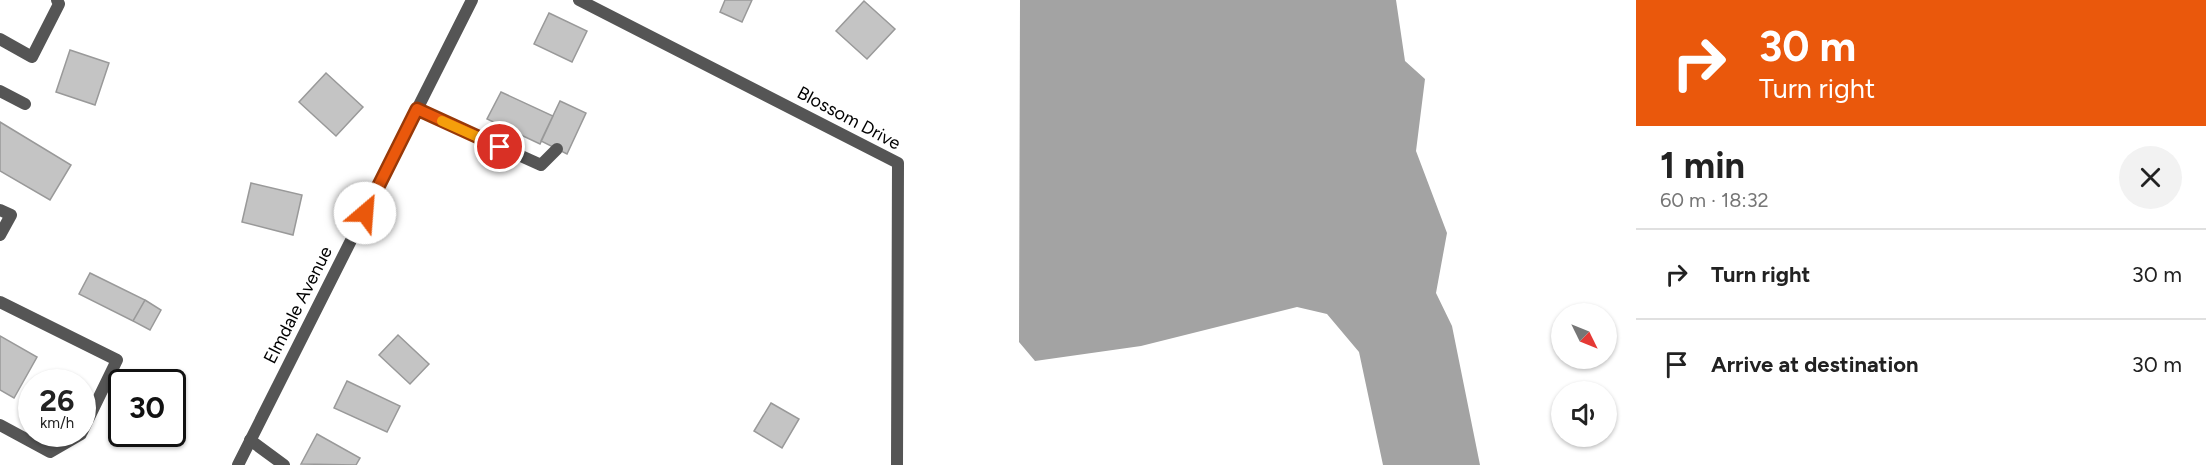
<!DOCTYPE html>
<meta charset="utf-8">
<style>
:root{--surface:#fff;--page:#f2f2f2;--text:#222;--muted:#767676;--line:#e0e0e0}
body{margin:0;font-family:Figtree,sans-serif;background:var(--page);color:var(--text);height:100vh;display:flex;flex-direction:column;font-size:22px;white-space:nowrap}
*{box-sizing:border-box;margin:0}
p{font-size:20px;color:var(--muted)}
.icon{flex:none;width:33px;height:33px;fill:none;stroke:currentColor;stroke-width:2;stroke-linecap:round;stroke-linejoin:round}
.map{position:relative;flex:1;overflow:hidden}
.side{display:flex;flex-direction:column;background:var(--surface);width:570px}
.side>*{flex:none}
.banner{background:#ea580c;color:#fff;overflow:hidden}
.needle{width:39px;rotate:133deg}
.controls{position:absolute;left:1551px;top:303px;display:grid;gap:12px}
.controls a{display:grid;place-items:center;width:66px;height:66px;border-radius:50%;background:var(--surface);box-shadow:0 2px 4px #0004;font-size:30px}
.speed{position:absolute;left:18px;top:369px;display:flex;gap:12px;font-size:30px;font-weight:700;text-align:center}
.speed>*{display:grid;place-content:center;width:78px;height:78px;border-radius:50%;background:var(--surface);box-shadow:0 2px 4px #0004;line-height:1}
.speed small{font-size:15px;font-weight:400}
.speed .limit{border:3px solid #111;border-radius:9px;background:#fff;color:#111}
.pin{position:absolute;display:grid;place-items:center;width:51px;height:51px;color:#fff;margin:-26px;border:3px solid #fff;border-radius:50%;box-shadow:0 2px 6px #0007}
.me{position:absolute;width:66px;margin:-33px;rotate:27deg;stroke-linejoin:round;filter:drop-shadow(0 0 4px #0008)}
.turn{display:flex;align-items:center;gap:21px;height:126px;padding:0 24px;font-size:27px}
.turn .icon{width:78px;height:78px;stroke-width:2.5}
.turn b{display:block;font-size:42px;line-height:51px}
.round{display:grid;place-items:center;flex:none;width:63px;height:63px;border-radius:32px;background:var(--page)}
.head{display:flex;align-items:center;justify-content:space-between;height:102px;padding:0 24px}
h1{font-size:36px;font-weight:700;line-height:45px}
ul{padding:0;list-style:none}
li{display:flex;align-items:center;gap:18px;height:90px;padding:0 24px;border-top:2px solid var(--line)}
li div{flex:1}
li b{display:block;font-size:22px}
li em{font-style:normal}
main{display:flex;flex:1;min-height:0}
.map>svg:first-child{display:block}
</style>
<main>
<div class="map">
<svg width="1636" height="465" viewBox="0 0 1636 465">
<rect width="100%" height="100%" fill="#fff"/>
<path fill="#a3a3a3" d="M1020 0H1396L1405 61 1425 79 1416 151 1447 233 1436 293 1452 326 1480 465H1383L1359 352 1327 314 1297 307 1141 346 1035 361 1019 342Z"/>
<path fill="#c4c4c4" stroke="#999" stroke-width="1.5" d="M725 0H752L742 22 720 12Z
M864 1 895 29 867 59 836 31Z
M549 13 587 31 572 62 534 44Z
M70 50 109 63 95 105 56 92Z
M326 73 363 107 336 136 299 102Z
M501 92 553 116 540 144 487 119Z
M560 101 586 113 567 154 541 141Z
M560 101 586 113 567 154 541 141Z
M0 122 71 165 50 200 0 171Z
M251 183 302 195 293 235 242 222Z
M90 273 145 300 133 321 79 294Z
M145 300 161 310 150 330 133 321Z
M398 335 429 364 410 384 379 355Z
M0 336 37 357 14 398 0 390Z
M347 381 400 406 387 432 334 408Z
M771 403 799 419 782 448 754 431Z
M317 434 360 458 356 465 301 464Z"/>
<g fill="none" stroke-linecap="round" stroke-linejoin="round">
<path stroke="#555" stroke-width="12" d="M0 39 32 57 59 4 57 0
M0 91 25 104
M417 109 541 165 557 149
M0 210 11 215 0 235
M0 302 117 360 82 432
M0 425 50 452 81 434
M250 440 284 465"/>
<path stroke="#555" stroke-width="12" d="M579 0 898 163 897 465
M238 465 472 0"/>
</g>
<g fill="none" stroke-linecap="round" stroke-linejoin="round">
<g stroke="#983908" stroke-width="15">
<path id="route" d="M365 213 417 109 500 147"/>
</g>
<use href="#route" stroke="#ea580c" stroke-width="10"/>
<path stroke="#f59e0b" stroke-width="10" d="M442 121 480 138"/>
</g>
<g text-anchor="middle" stroke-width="4.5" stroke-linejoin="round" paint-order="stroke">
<g font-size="18" fill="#000" stroke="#fff">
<text transform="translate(849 118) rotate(28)" y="6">Blossom Drive</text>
<text transform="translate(298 305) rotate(-63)" y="6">Elmdale Avenue</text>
</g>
</g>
</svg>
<div class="controls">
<a><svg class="needle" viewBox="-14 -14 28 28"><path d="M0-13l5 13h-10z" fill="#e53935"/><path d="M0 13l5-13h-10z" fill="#767676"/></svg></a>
<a><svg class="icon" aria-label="sound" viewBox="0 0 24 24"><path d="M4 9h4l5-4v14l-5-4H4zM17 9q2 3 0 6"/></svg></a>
</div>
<div class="speed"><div>26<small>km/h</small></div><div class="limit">30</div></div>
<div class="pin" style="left:500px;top:147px;background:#d93025"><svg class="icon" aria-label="arrive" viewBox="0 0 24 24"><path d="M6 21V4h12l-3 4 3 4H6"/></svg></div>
<svg class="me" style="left:365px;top:213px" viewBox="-20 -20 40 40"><circle r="19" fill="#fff"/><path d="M0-13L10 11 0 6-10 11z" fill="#ea580c"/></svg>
</div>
<section class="side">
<div class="banner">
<div class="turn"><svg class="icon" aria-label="right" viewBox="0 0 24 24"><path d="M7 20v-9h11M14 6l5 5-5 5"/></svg><div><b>30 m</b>Turn right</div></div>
</div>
<div class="head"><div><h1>1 min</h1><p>60 m · 18:32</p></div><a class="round"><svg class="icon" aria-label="close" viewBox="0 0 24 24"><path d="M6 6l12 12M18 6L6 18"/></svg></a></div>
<ul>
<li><svg class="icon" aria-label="right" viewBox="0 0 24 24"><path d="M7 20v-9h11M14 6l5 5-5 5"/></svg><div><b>Turn right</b></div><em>30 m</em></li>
<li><svg class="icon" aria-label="arrive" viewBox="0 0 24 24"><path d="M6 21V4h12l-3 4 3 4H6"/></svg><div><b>Arrive at destination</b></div><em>30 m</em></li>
</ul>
</section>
</main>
